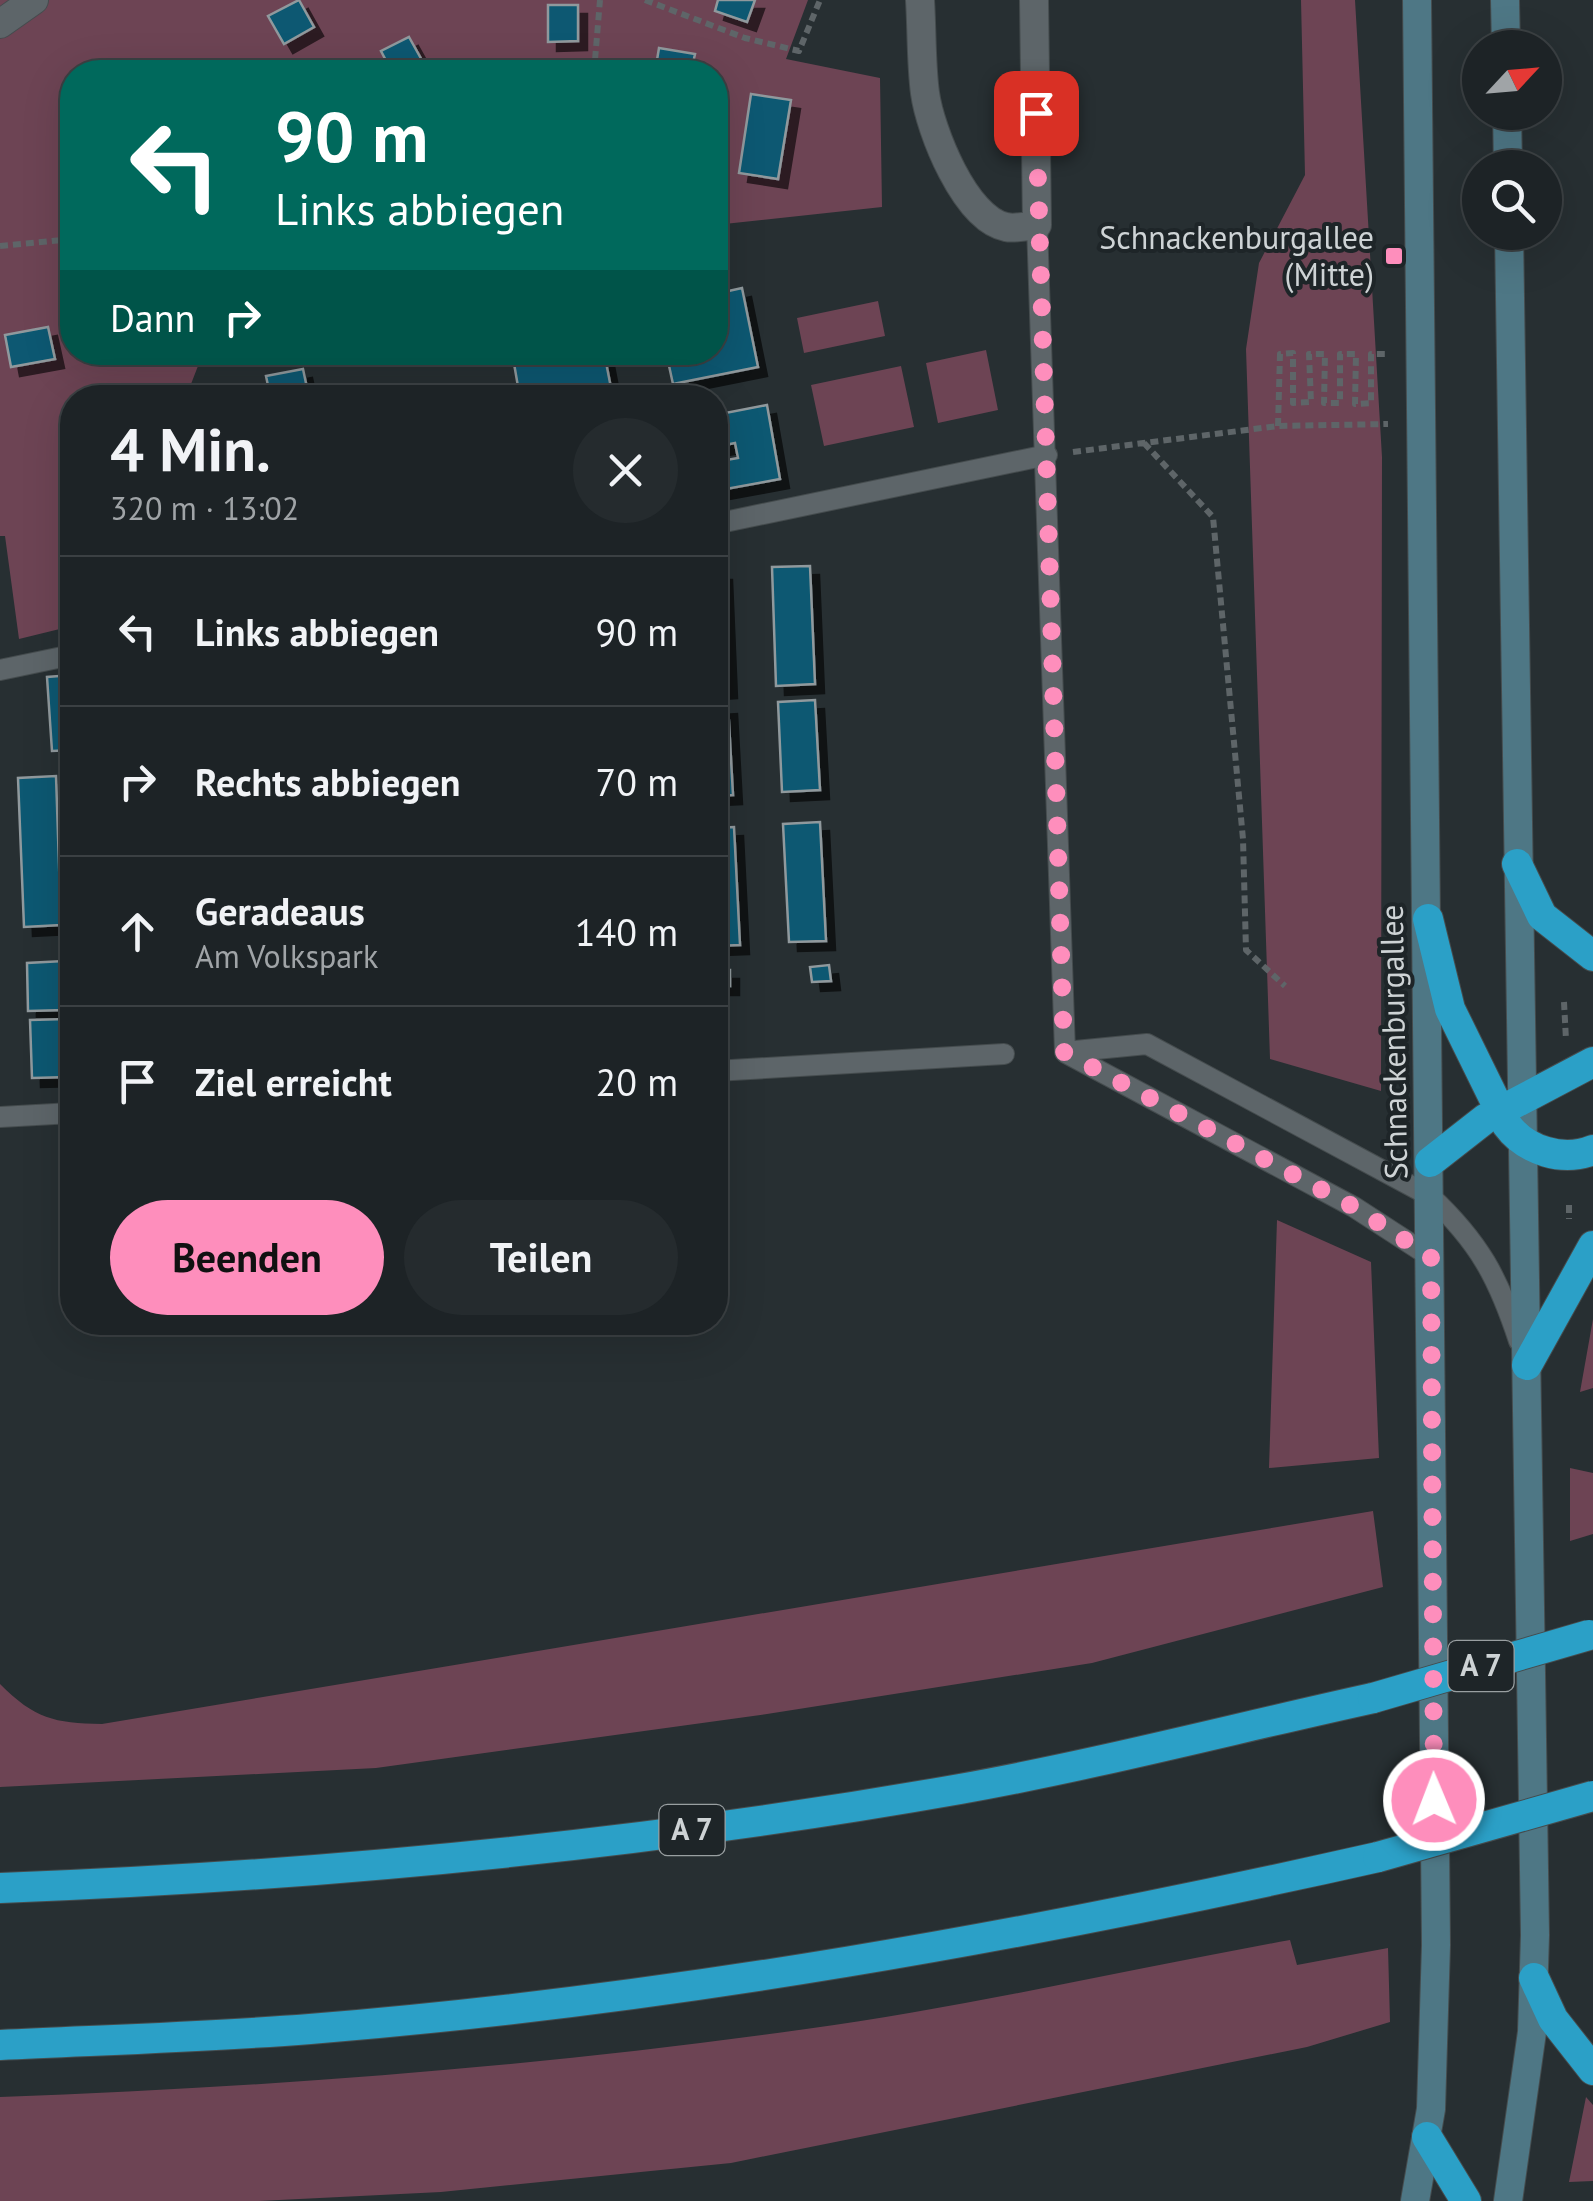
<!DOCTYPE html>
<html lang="de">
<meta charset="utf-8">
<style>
:root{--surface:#1d2326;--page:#252b2e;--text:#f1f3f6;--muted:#a0a4a7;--line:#3b4043;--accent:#fe8ebc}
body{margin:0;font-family:"PT Sans",sans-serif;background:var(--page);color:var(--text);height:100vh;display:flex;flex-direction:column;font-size:38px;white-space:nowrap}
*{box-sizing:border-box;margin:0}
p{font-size:32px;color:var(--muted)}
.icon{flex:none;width:55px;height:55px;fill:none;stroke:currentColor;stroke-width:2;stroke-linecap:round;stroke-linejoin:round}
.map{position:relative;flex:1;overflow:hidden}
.details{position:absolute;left:60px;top:385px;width:668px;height:950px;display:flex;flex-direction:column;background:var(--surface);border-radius:40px;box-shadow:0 10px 40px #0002,0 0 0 2px var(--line)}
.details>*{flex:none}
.guide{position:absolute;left:60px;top:60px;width:668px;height:305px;border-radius:40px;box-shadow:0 10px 40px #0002,0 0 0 2px var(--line);background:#00695c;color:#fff;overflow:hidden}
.needle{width:65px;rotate:64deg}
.fabs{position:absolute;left:1462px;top:30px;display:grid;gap:20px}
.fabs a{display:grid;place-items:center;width:100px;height:100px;border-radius:50%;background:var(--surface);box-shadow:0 10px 40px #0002,0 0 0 2px var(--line);font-size:50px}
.pin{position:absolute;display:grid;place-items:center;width:85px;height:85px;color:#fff;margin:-42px;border-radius:20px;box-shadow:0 5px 15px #0006}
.me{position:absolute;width:110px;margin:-55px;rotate:359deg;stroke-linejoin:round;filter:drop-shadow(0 0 8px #0008)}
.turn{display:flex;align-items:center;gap:35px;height:210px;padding:0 50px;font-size:45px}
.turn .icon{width:130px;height:130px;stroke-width:2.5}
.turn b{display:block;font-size:70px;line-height:85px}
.then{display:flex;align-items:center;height:95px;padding:0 50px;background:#0003;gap:20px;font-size:38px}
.round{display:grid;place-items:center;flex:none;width:105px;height:105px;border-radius:52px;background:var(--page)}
.headline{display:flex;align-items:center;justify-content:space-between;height:170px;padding:0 50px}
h1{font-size:60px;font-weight:700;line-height:75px}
.cta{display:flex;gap:20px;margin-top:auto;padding:20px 50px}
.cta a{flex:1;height:115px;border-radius:60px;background:var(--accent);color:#111;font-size:40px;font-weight:700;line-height:115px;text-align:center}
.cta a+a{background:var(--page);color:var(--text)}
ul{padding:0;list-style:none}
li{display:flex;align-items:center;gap:30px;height:150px;padding:0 50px;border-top:2px solid var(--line)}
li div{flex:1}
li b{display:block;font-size:38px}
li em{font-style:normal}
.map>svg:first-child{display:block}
</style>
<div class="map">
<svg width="1593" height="2201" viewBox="0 0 1593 2201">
<defs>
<filter id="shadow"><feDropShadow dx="9" dy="9" stdDeviation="0" flood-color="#0009"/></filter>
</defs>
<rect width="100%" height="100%" fill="#272f32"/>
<path fill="#6d4454" d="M0 0H808L786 59 880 78 882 207 715 225V72H72V352L203 353 186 397 72 398V626L19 639 5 536H0Z
M1301 0H1355L1382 457 1381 1091 1270 1059 1246 349 1259 263 1305 175Z
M878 301 885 336 804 353 797 318Z
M986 350 998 410 938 423 926 363Z
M901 366 914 427 824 446 811 385Z
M1277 1220 1371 1262 1379 1458 1269 1468Z
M1593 1319V1388L1580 1392Z
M1570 1468 1593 1473V1534L1570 1541Z
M1373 1511 1383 1587 1092 1663 767 1714 376 1768 0 1787V1684C35 1719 54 1723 102 1724Z
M1290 1940 1297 1965 1388 1948 1390 2022 1307 2047 731 2163 441 2192 259 2201H0V2097C270 2087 539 2067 806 2029 968 2007 1129 1969 1290 1940Z
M1586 2097 1593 2105V2181L1569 2182Z"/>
<path fill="#0a5972" stroke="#90999d" stroke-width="2.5" filter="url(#shadow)" d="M299 0 314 27 284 44 268 16Z
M718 0H755L747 22 715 11Z
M548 5H578V41L548 42Z
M409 37 424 64 409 72H392L381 51Z
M659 48 695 54 691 72H655Z
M751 94 791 100 778 179 739 173Z
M72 183V210L65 185Z
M742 288 758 367 673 384 666 352H715V294Z
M48 327 55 359 11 367 5 335Z
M512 352H604L612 393 587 398H520Z
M303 369 307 388 270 395 266 376Z
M767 405 780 479 715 491V462L738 458 735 443 715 447V415Z
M810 566 815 684 776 686 772 567Z
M715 571H723L728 689 715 690Z
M72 675V750L52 751 47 677Z
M815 700 820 790 782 792 778 702Z
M728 705 733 795 715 796V706Z
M56 776 61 925 24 927 18 778Z
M820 822 826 941 789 942 783 824Z
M734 827 740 945 715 946V828Z
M64 961 65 1010 28 1011 27 963Z
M829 965 831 981 812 982 810 967Z
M715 970H730V986H715Z
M67 1019 69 1077 32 1078 30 1020Z"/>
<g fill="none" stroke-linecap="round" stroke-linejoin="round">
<g stroke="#454c4e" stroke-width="22">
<path id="service" d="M1037 225 1065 1052
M715 524 1047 455
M0 670 72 655
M1065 1052 1147 1044 1430 1196C1479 1242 1498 1277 1519 1341
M1066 1053 1354 1207 1431 1257
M715 1071 1004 1054
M0 1117 72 1113"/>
</g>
<g stroke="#454c4e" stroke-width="30">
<path id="minor" d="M920 0C922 31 921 63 925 93 930 130 965 219 1006 227 1015 229 1028 226 1037 225L1034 0
M0 24 34 0"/>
</g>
<g stroke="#454c4e" stroke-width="30">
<path id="secondary" d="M1505 0 1506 48
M1507 112 1508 168
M1415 2201 1431 2109 1436 1945 1417 0
M1508 2201 1532 2032 1535 1935 1509 232"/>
</g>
<g stroke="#454c4e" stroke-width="32">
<path id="motorway" d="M1517 864 1542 916 1593 956
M1428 919 1450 1009 1507 1125C1526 1151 1563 1162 1593 1150
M1430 1162 1485 1119 1593 1062
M1527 1365 1593 1246
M0 1888C322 1876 643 1845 960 1789 1099 1764 1236 1728 1373 1698
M1534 1978 1553 2019 1593 2070
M0 2045C103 2040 207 2037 310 2029 669 2000 1027 1936 1378 1857
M1427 2137 1466 2201"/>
</g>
<path stroke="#5e6568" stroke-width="6" stroke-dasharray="8 5" stroke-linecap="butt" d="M645 0 745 38 799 51 820 0
M594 72 600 0
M0 246 72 239
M1278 426 1280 354 1293 353V403L1311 402 1309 354H1325L1324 403H1340V354H1356L1355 404 1371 403V354H1388
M1144 443 1213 517 1243 839 1246 950 1285 986
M1073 452 1278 426 1388 424
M1564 1002 1566 1040
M1569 1205V1219"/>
<use href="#service" stroke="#5d6569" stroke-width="20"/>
<use href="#minor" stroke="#5d6569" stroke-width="28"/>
<use href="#secondary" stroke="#4e7785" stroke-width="28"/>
<use href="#motorway" stroke="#2ba0c7" stroke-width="30"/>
<g stroke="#454c4e" stroke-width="32" stroke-linecap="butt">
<path id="motorway-bridge" d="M1373 1698 1589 1635
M1378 1857 1593 1796"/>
</g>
<use href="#motorway-bridge" stroke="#2ba0c7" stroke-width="30"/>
</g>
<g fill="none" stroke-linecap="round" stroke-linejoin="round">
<path stroke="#fe8ebc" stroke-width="18" stroke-dasharray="0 32.4" d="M1036 113 1064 1052 1354 1207 1431 1257 1434 1800"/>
</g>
<rect fill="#fe8ebc" stroke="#1e2528" stroke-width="4" x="1384" y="246" width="20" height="20" rx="5"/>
<g text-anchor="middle" stroke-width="8" stroke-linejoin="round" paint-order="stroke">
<g fill="#1e2528" stroke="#999fa1" stroke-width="2.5">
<rect x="1448.5" y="1641" width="65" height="50" rx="8"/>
<rect x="659.5" y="1805" width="65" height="50" rx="8"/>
</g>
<g font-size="30" font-weight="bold" fill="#ced3d5">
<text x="1481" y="1676">A 7</text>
<text x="692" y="1840">A 7</text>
</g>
<g font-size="32" fill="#ced3d5" stroke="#1e2528" text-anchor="end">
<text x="1374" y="249">Schnackenburgallee<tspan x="1374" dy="37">(Mitte)</tspan></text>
</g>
<g font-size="32" fill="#ced3d5" stroke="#1e2528">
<text transform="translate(1394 1042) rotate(-91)" y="11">Schnackenburgallee</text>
</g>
</g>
</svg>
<div class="fabs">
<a><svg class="needle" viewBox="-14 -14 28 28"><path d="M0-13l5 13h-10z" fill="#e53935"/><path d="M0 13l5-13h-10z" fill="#a0a4a7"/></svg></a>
<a><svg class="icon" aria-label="search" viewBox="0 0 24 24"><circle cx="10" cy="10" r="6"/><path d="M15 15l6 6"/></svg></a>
</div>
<div class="pin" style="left:1036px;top:113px;background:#d93025"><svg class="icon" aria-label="arrive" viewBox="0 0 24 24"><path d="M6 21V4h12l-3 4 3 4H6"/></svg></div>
<svg class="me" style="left:1434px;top:1800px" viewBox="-20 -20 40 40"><circle r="17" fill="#fe8ebc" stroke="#fff" stroke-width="3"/><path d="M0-11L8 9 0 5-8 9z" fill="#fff"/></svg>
<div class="guide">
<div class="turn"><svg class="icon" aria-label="left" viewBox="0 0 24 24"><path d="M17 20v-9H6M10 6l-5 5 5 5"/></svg><div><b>90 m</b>Links abbiegen</div></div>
<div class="then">Dann<svg class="icon" aria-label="right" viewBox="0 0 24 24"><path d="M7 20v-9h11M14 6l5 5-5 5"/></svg></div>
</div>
<section class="details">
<div class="headline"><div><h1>4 Min.</h1><p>320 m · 13:02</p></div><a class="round"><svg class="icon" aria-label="close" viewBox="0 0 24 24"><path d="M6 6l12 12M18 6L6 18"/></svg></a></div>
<ul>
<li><svg class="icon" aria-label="left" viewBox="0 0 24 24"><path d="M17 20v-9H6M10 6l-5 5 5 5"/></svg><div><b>Links abbiegen</b></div><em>90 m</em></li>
<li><svg class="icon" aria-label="right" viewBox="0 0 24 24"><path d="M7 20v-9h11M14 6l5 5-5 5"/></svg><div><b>Rechts abbiegen</b></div><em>70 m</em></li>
<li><svg class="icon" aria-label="ahead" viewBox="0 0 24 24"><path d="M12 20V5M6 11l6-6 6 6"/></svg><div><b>Geradeaus</b><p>Am Volkspark</p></div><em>140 m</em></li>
<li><svg class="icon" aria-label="arrive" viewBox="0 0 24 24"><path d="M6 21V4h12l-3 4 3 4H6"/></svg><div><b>Ziel erreicht</b></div><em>20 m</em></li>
</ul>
<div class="cta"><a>Beenden</a><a>Teilen</a></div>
</section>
</div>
